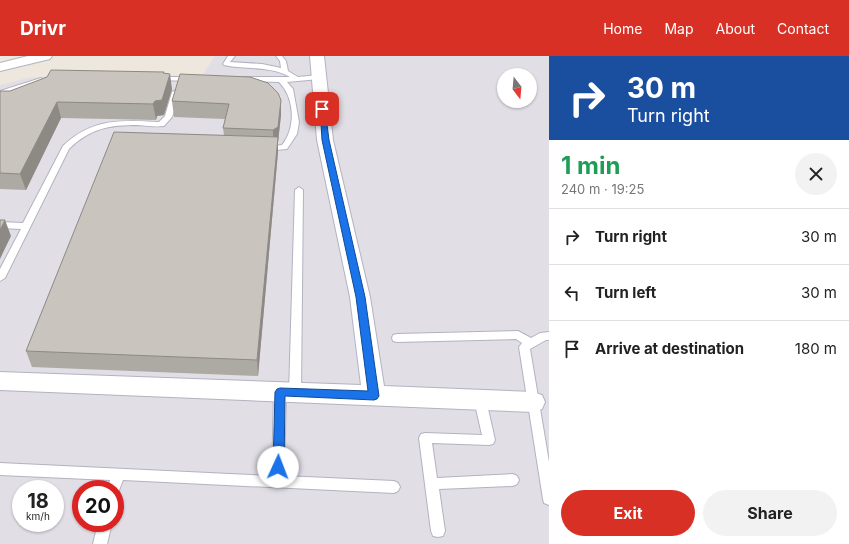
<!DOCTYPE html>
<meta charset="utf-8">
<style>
:root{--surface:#fff;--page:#f2f2f2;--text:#222;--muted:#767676;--line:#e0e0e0;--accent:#d93025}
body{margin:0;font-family:Inter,sans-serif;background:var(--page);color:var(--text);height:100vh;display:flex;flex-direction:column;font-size:15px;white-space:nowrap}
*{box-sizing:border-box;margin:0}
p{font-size:13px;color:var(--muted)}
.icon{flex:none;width:22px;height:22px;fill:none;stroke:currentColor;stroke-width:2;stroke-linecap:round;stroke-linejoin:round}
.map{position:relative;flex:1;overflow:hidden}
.details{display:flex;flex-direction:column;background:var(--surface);width:300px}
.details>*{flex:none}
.guide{background:#1a4fa0;color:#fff;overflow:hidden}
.needle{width:26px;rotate:164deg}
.fabs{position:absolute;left:497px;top:12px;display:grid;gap:8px}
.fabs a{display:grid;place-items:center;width:40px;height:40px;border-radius:50%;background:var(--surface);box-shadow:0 1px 3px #0004;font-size:20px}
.speed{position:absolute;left:12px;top:424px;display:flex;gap:8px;font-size:20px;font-weight:700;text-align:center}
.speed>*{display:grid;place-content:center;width:52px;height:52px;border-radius:50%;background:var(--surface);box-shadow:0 1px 3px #0004;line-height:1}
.speed small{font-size:10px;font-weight:400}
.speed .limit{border:6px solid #d22;background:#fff;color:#111}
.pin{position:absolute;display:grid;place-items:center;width:34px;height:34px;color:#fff;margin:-17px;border-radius:8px;box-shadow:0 2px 6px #0006}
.me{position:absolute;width:44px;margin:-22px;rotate:2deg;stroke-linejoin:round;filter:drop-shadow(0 0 3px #0008)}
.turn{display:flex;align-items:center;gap:14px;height:84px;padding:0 12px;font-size:18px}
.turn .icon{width:52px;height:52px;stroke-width:2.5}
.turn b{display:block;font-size:28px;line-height:34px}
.round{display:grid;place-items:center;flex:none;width:42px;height:42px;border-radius:21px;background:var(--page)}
.head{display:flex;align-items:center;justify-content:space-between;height:68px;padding:0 12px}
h1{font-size:24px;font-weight:700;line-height:30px;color:#1e9e55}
.action{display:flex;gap:8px;margin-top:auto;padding:8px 12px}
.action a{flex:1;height:46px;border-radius:24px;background:var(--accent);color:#fff;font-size:16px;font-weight:700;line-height:46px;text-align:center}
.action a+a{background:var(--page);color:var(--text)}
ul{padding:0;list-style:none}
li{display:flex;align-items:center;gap:12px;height:56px;padding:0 12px;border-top:1px solid var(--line)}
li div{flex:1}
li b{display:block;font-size:15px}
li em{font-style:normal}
header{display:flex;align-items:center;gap:24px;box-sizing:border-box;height:56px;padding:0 20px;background:var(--accent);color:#fff}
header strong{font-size:19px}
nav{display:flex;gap:22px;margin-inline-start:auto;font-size:14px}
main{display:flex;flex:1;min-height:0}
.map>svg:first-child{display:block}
</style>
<header>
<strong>Drivr</strong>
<nav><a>Home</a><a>Map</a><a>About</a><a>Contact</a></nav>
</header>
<main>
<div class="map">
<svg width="549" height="488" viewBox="0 0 549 488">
<rect width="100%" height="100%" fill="#eee7dd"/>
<path fill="#e1dee6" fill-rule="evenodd" d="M215 0H549V488H0V29L28 22 65 19 202 20ZM504 19H530V45H504ZM21 433H55V467H21ZM81 433H115V467H81Z"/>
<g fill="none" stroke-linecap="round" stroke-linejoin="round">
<g stroke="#b2b3c0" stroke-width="2">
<path id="service" d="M228 0H235L230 6 262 8 281 12 280 5 276 0H282L286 5 288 15 298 21 319 19 322 21 319 23 287 26 293 33 299 66 297 78 287 93 265 95 261 93 265 91 282 89C296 72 295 42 279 26L245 25 242 23 245 21H290C269 9 246 14 224 9L223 8Z
M157 21H193L196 23 193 25 155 24V22Z
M41 22 44 24 43 25 0 39V35Z
M176 34 180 36 172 61 164 70C156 71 147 70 138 69 110 69 90 72 69 93L5 222 0 225V213L21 173 0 172V166L23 167 63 90C92 62 121 64 159 66L165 60 172 36Z
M299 131 303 134 301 337 299 340 295 342 291 340 289 337 295 134Z
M518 275 531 282 540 277 549 276V284H546L530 293 549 406V449L544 447 543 443 519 291 522 287 516 283 397 286 393 285 392 282 393 279 397 278Z
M280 331 284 333 286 336 284 420 394 425 398 427 400 431 398 435 394 437 123 424 118 437 115 438V433H108L110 424 0 419V407L272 420 274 336 276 333Z
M480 339 484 341 486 344 495 384 493 388 489 389 432 387 437 422 513 418 517 420 519 424 517 428 513 430 439 433 445 475 443 480 438 481 433 480 431 475 419 382 421 378 425 377 482 379 474 344 476 341Z
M98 467H112L107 488H93Z"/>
</g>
<g stroke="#b2b3c0" stroke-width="2">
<path id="minor" d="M28 0H52L50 3 0 15V7Z
M310 0H324L333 84 370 241 384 330 533 336 542 339 545 346 542 353 533 356 0 334V316L361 329 350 241 317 84Z"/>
</g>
<use href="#service" fill="#fff" fill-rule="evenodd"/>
<use href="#minor" fill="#fff" fill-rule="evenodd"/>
</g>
<path fill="#ada9a3" d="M164 16 172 33 164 59 157 60 156 64 61 62 26 134 0 133V35H10Z
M281 44V59L278 86V96L258 320 32 311 26 295 224 79 223 72 225 63 174 61 172 45Z"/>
<path fill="#8d8984" d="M170 18 172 33 164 59 157 60 156 64 153 48 155 45Z
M281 44V59L278 86V96L258 320 257 304 273 89V74Z
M57 46 61 62 26 134 20 118Z
M5 164 11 180 0 203V174Z"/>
<path fill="#c9c4bd" stroke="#8d8984" d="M51 14 164 16 163 17 170 18 162 44 155 45 153 48 57 46 20 118 0 117V35H10L47 21Z
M180 18 250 21 268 27 278 37 281 44 278 71 273 74 223 72 229 48 172 45Z
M114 76 278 81 257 304 26 295Z
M0 164H5L0 174Z"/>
<path fill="#1a73e8" stroke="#114b97" d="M320 51 325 53 329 84 365 241 379 340 377 343 374 344 285 340 284 411 282 414 278 416 274 414 273 411 275 336 277 333 280 332 368 335 356 241 322 84Z"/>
</svg>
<div class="fabs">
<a><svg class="needle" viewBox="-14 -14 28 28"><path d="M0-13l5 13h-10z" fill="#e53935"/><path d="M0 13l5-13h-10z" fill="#767676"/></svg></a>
</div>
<div class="speed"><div>18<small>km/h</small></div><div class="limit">20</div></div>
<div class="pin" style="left:322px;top:53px;background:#d93025"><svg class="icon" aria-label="arrive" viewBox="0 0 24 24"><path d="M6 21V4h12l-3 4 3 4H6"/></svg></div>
<svg class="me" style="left:278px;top:411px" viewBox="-20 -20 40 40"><circle r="19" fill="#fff"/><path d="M0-13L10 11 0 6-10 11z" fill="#1a73e8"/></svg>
</div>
<section class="details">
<div class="guide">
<div class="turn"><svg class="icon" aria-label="right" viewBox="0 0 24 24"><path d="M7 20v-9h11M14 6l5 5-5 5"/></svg><div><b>30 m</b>Turn right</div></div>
</div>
<div class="head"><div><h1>1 min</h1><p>240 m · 19:25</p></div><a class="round"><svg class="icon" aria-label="close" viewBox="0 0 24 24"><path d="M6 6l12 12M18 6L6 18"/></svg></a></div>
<ul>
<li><svg class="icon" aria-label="right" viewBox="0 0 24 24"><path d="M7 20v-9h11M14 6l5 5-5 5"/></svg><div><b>Turn right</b></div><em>30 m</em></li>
<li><svg class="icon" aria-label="left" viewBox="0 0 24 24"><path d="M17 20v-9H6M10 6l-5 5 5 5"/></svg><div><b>Turn left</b></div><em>30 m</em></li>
<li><svg class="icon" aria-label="arrive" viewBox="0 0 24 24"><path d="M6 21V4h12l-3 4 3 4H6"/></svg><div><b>Arrive at destination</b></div><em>180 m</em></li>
</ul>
<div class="action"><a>Exit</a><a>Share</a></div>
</section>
</main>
